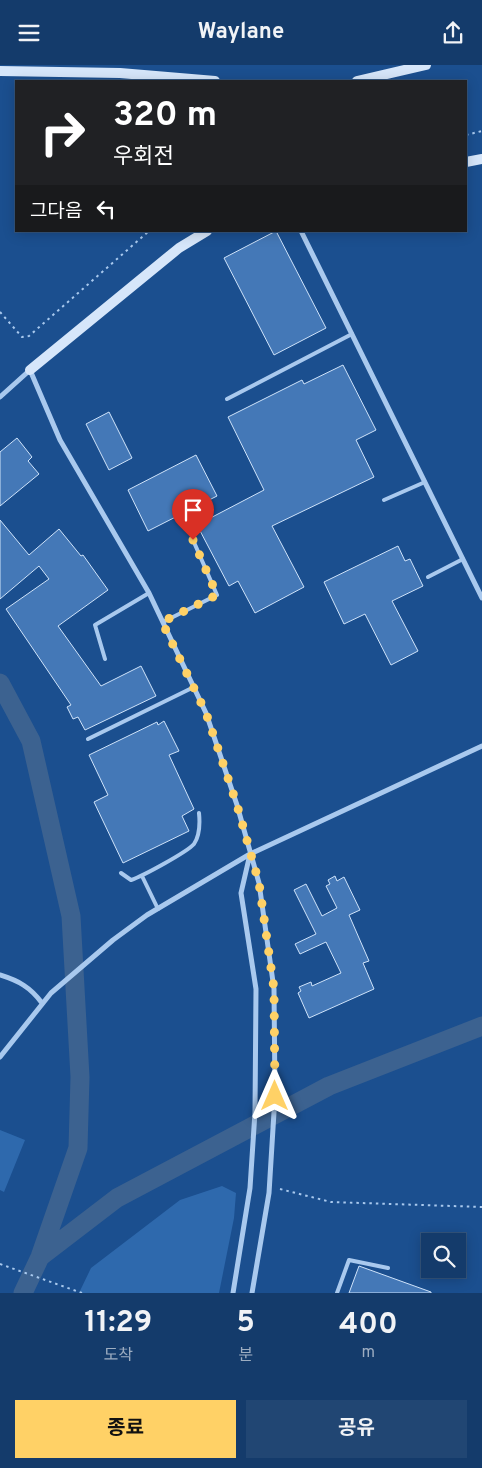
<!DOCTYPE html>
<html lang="ko">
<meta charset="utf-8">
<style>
:root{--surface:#143b6b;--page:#214673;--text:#f1f3f6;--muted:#9dadc1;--line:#33557e;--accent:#ffd166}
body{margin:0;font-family:Overpass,"Noto Sans KR",sans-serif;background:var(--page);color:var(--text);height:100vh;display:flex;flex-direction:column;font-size:19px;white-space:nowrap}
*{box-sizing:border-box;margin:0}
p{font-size:16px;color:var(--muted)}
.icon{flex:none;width:28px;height:28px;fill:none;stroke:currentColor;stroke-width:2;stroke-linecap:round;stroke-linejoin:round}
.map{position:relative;height:1228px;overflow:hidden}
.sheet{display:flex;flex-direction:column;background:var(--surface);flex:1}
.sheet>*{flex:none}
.hud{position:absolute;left:15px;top:15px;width:452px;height:152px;border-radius:0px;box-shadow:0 2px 12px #0003,0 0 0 1px var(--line);background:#202124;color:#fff;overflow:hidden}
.controls{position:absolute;left:421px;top:1168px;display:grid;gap:10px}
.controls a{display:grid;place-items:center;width:45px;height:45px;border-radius:0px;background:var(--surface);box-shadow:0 2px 12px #0003,0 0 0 1px var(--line);font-size:25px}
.pin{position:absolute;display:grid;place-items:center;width:42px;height:42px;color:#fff;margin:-51px -21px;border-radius:50% 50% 50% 0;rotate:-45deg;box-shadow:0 0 5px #0007}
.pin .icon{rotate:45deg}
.me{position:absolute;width:55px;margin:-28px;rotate:0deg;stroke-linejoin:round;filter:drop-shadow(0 0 4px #0008)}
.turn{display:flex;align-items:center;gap:18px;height:105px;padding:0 15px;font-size:22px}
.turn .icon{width:65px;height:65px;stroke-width:2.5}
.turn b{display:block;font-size:35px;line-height:42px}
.then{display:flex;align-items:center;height:48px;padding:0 15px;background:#0003;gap:10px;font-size:19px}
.eta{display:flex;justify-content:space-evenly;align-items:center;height:85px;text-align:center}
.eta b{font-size:30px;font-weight:700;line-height:35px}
.button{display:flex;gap:10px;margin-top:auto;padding:10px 15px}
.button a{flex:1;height:58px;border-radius:0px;background:var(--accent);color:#111;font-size:20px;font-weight:700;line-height:58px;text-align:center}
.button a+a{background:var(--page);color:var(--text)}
header{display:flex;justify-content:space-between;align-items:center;height:65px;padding:0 15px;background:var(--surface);font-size:22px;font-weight:700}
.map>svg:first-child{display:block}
</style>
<header><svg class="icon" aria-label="menu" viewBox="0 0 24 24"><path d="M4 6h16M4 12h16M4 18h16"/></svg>Waylane<svg class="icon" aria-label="share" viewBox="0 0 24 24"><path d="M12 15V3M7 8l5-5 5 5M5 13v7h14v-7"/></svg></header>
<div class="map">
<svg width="482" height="1228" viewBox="0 0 482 1228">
<rect width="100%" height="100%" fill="#1b4f8f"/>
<path fill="#2e69ad" d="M0 1065 25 1075 4 1127 0 1125Z
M222 1121 236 1128 234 1153 219 1228H79L91 1203 180 1135Z"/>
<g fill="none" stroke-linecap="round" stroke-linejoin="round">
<path stroke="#3c6290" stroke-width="19" d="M0 618 31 676 71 851 80 1012 78 1083 40 1192 23 1228
M40 1192 117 1133 329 1021 482 961"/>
</g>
<path fill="#4478b7" stroke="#cfe3fa" d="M276 166 326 263 274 290 224 193Z
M343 300 376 365 356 375 374 412 272 461 304 522 255 548 238 516 229 521 197 460 264 425 228 352 302 315 304 319Z
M109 347 132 393 109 405 86 359Z
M17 373 32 392 28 396 39 409 0 441V387Z
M196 390 217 431 148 466 128 425Z
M0 455 29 490 59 464 81 491 83 490 108 525 58 561 101 621 141 601 156 631 85 665 78 652 73 654 67 642 71 640 6 544 49 514 39 501 0 534Z
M398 481 405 496 410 494 423 521 392 536 418 586 391 600 365 549 344 559 324 517Z
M164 656 179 686 169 690 194 744 182 751 189 766 123 798 94 737 108 730 89 690 157 657 158 660Z
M335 811 337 816 344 812 360 845 349 850 369 896 363 898 374 924 309 953 298 928 301 926 299 922 311 917 312 921 341 908 326 877 300 889 295 879 316 869 294 825 306 819 322 851 337 843 326 821 330 819 328 815Z
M359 1201 431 1227V1228H349Z"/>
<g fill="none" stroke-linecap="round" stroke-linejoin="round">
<path stroke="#a9c9ee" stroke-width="2" stroke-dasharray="2.5 4" stroke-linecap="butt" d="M466 70 482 66
M0 247 22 272 29 271 149 166
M280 1124 331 1137 482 1142
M0 1199 82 1228"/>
<path stroke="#a9c9ee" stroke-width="4" d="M227 334 352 269
M384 435 425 417
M428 512 463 494
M163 557 217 530 193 475
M105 594 95 560 149 528
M88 674 194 622
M121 808 131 815C143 811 187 787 194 779 200 770 200 758 199 748
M142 811 158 844
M337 1228 349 1195 388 1203"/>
<path stroke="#a9c9ee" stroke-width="5" d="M301 166 482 533
M0 332 30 305 60 375 149 528 206 648 237 740 259 818 274 924 275 1031 269 1128 252 1228
M0 910C19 916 30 922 42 938
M0 992 51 928 113 875 147 850 250 789 482 681
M233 1228 250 1123 255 1047 256 924 241 828 250 789"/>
<path stroke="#d6e6fa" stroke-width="10" d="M0 6 120 8 215 16
M357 16 426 0
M466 97 482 94
M30 305 179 183 207 166"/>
</g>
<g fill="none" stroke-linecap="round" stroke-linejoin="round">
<path stroke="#ffd166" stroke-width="9" stroke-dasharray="0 16.2" d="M193 475 217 530 162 557 206 648 237 740 259 818 274 924 275 1031"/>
</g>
</svg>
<div class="controls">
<a><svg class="icon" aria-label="search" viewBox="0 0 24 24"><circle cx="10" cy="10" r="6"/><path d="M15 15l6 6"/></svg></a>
</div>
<div class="pin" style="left:193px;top:475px;background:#d93025"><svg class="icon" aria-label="arrive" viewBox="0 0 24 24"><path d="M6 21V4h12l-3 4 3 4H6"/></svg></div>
<svg class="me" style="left:275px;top:1031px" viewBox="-20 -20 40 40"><path d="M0-17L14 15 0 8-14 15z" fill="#ffd166" stroke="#fff" stroke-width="4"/></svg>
<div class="hud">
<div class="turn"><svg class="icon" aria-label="right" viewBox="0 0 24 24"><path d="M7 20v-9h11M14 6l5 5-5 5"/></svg><div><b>320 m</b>우회전</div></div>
<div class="then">그다음<svg class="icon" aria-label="left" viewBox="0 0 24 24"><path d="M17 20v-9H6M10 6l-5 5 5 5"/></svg></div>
</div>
</div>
<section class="sheet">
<div class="eta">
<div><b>11:29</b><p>도착</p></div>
<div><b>5</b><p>분</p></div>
<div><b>400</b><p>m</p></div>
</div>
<div class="button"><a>종료</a><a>공유</a></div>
</section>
